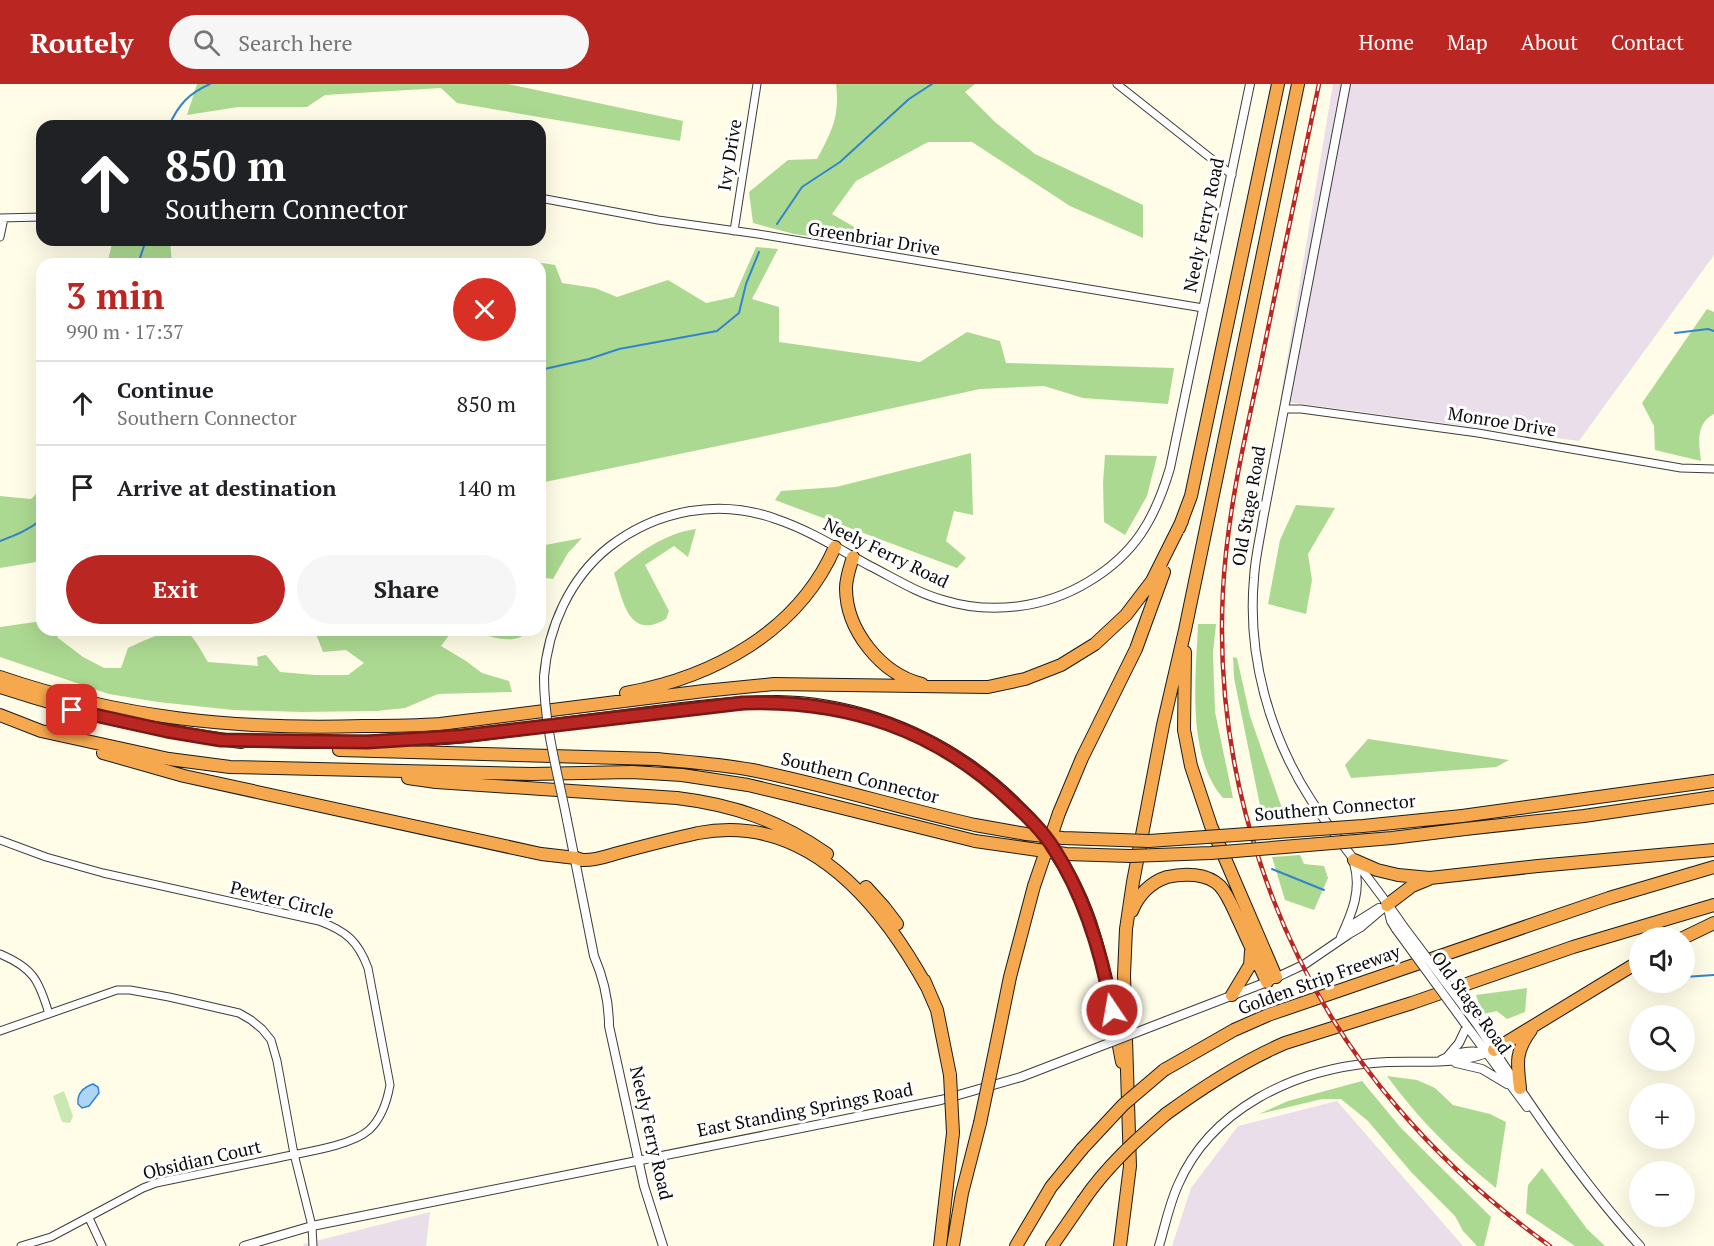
<!DOCTYPE html>
<meta charset="utf-8">
<style>
:root{--surface:#fff;--page:#f6f6f6;--text:#202124;--muted:#757577;--line:#e0e0e0;--accent:#ba2622}
body{margin:0;font-family:"PT Serif",serif;background:var(--page);color:var(--text);height:100vh;display:flex;flex-direction:column;font-size:22px;white-space:nowrap}
*{box-sizing:border-box;margin:0}
p{font-size:20px;color:var(--muted)}
.icon{flex:none;width:33px;height:33px;fill:none;stroke:currentColor;stroke-width:2;stroke-linecap:round;stroke-linejoin:round}
.map{position:relative;flex:1;overflow:hidden}
.panel{position:absolute;left:36px;top:174px;width:510px;height:378px;display:flex;flex-direction:column;background:var(--surface);border-radius:18px;box-shadow:0 6px 24px #0002}
.panel>*{flex:none}
.banner{position:absolute;left:36px;top:36px;width:510px;height:126px;border-radius:18px;box-shadow:0 6px 24px #0002;background:#202124;color:#fff;overflow:hidden}
.controls{position:absolute;left:1629px;top:843px;display:grid;gap:12px}
.controls a{display:grid;place-items:center;width:66px;height:66px;border-radius:50%;background:var(--surface);box-shadow:0 6px 24px #0002;font-size:30px}
.pin{position:absolute;display:grid;place-items:center;width:51px;height:51px;color:#fff;margin:-26px;border-radius:12px;box-shadow:0 3px 9px #0006}
.me{position:absolute;width:66px;margin:-33px;rotate:348deg;stroke-linejoin:round;filter:drop-shadow(0 0 4px #0008)}
.turn{display:flex;align-items:center;gap:21px;height:126px;padding:0 30px;font-size:27px}
.turn .icon{width:78px;height:78px;stroke-width:2.5}
.turn b{display:block;font-size:42px;line-height:51px}
.round{display:grid;place-items:center;flex:none;width:63px;height:63px;border-radius:32px;background:var(--page)}
.summary{display:flex;align-items:center;justify-content:space-between;height:102px;padding:0 30px}
h1{font-size:36px;font-weight:700;line-height:45px;color:var(--accent)}
.action{display:flex;gap:12px;margin-top:auto;padding:12px 30px}
.action a{flex:1;height:69px;border-radius:36px;background:var(--accent);color:#fff;font-size:24px;font-weight:700;line-height:69px;text-align:center}
.action a+a{background:var(--page);color:var(--text)}
ul{padding:0;list-style:none}
li{display:flex;align-items:center;gap:18px;height:84px;padding:0 30px;border-top:2px solid var(--line)}
li div{flex:1}
li b{display:block;font-size:22px}
li em{font-style:normal}
header{display:flex;align-items:center;gap:36px;box-sizing:border-box;height:84px;padding:0 30px;background:var(--accent);color:#fff}
header strong{font-size:28px}
nav{display:flex;gap:33px;margin-inline-start:auto;font-size:21px}
.search{width:420px;height:54px;background:var(--page);display:flex;align-items:center;gap:15px;box-sizing:border-box;padding:0 21px;border-radius:33px;color:var(--muted);font-size:22px}
.map>svg:first-child{display:block}
</style>
<header>
<strong>Routely</strong>
<div class="search"><svg class="icon" aria-label="search" viewBox="0 0 24 24"><circle cx="10" cy="10" r="6"/><path d="M15 15l6 6"/></svg>Search here</div>
<nav><a>Home</a><a>Map</a><a>About</a><a>Contact</a></nav>
</header>
<div class="map">
<svg width="1714" height="1162" viewBox="0 0 1714 1162">
<rect width="100%" height="100%" fill="#fffce7"/>
<path fill="#e9deea" d="M1333 0H1714V171L1579 357 1280 317Z
M1337 1017 1463 1162H1172L1191 1104 1238 1042Z
M430 1128 426 1162H303L304 1160Z"/>
<path fill="#cae8b2" d="M64 1007 73 1032 70 1039 62 1038 53 1012Z"/>
<path fill="#acd991" d="M197 0H508L683 37 680 57 457 19 441 4 325 11 307 23H238L187 31Z
M836 0H975L965 8 995 38 1035 70 1143 121V154L1070 122 972 58H928L856 97 832 130 868 151V160L794 150 753 139 749 108 788 76 817 75C832 47 840 32 836 0Z
M113 156H170L172 180H107Z
M756 163 778 165 752 215 779 223V258L920 278 967 248 1000 257 1006 279 1174 284 1168 320 1083 314 1044 302 980 305 761 353 540 399V180H491L516 175 555 181 562 199 595 204 617 213 668 196 706 219 734 213Z
M1707 225 1714 228V330C1695 340 1699 359 1701 377L1655 366 1654 342 1642 319Z
M971 369 973 431 954 427 946 457 966 474 957 484 775 416 781 407 836 403Z
M1105 371 1157 372 1147 412 1125 451 1104 438 1103 399Z
M42 404V477L0 484V412L31 415Z
M1296 421 1335 424 1308 470 1312 496 1306 530 1268 520 1280 456Z
M696 445 688 473 674 462 645 481 669 527 666 535C628 557 623 516 614 489 638 469 665 449 696 445Z
M582 454 568 469 553 495 540 493V462Z
M42 537V546H56L58 554 83 573 104 584H121L128 564C143 557 179 538 192 553 198 560 203 570 208 578L258 582 257 573 266 571 280 588 315 591H348L364 579 346 566 323 568 316 550 317 546H453L441 562 466 577 482 589 509 597 512 608 438 610 405 624 376 627 302 628 233 626 158 618 109 610 0 573V543Z
M1198 540H1216L1213 569 1215 628 1233 714H1223C1186 672 1196 592 1198 540Z
M472 546H525L521 553C505 559 488 552 472 546Z
M1233 573 1237 574 1250 632 1285 733 1263 736 1234 594Z
M1368 655 1509 676 1496 683 1351 694 1345 681Z
M1300 771 1304 780 1324 782 1328 794 1314 826 1285 816 1272 773Z
M1527 904 1525 928 1507 935 1497 927 1483 930 1476 911Z
M1387 992 1417 996 1435 1004 1453 1021 1490 1030 1506 1038 1496 1104C1455 1071 1418 1035 1387 992Z
M1362 997 1401 1044 1491 1133 1484 1162H1477L1463 1147 1455 1132 1412 1089 1368 1037 1341 1015H1322L1259 1030 1288 1017Z
M1542 1084 1587 1145 1605 1162H1575L1526 1129 1528 1101Z"/>
<path fill="#acd5f6" stroke="#3284ce" stroke-width="1.5" d="M93 1000 98 1003 99 1009 89 1022 82 1024 78 1020C77 1009 84 1003 93 1000Z"/>
<g fill="none" stroke-linecap="round" stroke-linejoin="round">
<path stroke="#3284ce" stroke-width="2" d="M169 42C178 21 189 9 210 0
M777 140 802 103 840 78 909 15 932 0
M138 180 146 156
M1675 249 1708 245 1714 247
M540 286 589 275 619 265 717 247 739 229 746 200 759 168
M0 457C16 451 29 446 42 435
M1272 785 1324 806
M1684 893 1714 891"/>
<g stroke="#3d3d3d" stroke-width="9">
<path id="minor" d="M1117 0 1232 91
M540 114 658 136 758 150 1203 224
M0 134 42 133
M734 147 757 0
M0 153 4 134
M1284 325H1301L1478 349 1681 384 1714 385
M0 756 46 773 103 789 319 837C346 847 358 857 368 884L390 1001C387 1018 382 1034 369 1046 350 1063 298 1069 273 1075 234 1083 195 1091 156 1099L143 1104 51 1153 21 1162
M0 870C33 884 39 896 49 930
M0 947 117 906H130L169 913 239 929 251 936 262 945 271 956 277 977 294 1070 312 1142 313 1162
M89 1134 102 1162"/>
</g>
<g stroke="#3d3d3d" stroke-width="10">
<path id="tertiary" d="M1346 0 1263 435C1260 454 1255 474 1254 494 1247 571 1269 651 1311 716 1339 759 1374 799 1403 842
M544 593C548 544 569 495 609 463 657 426 719 414 776 435 809 446 839 465 870 482 894 494 917 509 943 516 991 531 1045 524 1088 498 1135 470 1155 435 1170 384L1250 0
M567 736 594 872C603 893 609 918 609 942L644 1102 663 1162
M1388 824 1391 837 1396 845
M1349 849 1352 841 1379 824
M1341 853C1352 829 1362 806 1354 779
M1166 937 1267 898 1305 880 1349 850 1361 843 1387 821
M1476 939C1527 1016 1578 1094 1640 1162
M1466 941 1527 1023
M1448 972 1459 959 1467 942
M1441 976C1456 969 1469 965 1486 969
M1456 979 1482 985 1507 1000
M244 1162 312 1142 941 1016 1021 993
M1159 1162C1165 1142 1169 1121 1178 1101 1211 1025 1293 986 1373 979 1414 975 1455 984 1494 966"/>
</g>
<g stroke="#1b1b1b" stroke-width="14">
<path id="motorway" d="M1179 444 1191 412 1278 0
M853 473C850 483 846 494 846 504 846 546 881 590 922 600
M1185 568 1184 646 1191 682 1211 742 1276 893
M0 593C120 634 237 646 363 642 389 642 414 642 440 640L704 607 774 600 988 603 1025 595 1061 581 1095 560 1126 531 1152 497 1182 437
M0 603C79 629 158 648 241 658
M626 609C713 593 798 548 835 463
M0 631 41 647 169 675 230 683 532 690 632 688 682 691 748 701 790 711 975 757
M235 657C259 656 283 658 307 658 360 658 413 658 466 652 529 644 593 636 657 628 697 623 737 618 777 618 912 620 1046 709 1090 838 1105 884 1113 931 1122 978
M339 666 656 675C688 678 720 680 752 686 827 701 900 724 975 741
M103 669 184 692 541 770 576 774 582 776C594 777 607 772 618 769 644 762 671 755 698 749 807 728 880 818 927 903
M408 694 436 698 677 714C735 721 780 737 827 770
M1059 729 1082 674 1136 565 1164 488
M1462 732 1714 697
M1465 745 1584 732 1714 713
M1354 776 1377 786 1398 791 1430 794 1538 782 1714 766
M866 803 884 823 897 840
M1387 821 1412 802 1429 795
M1132 827C1138 811 1151 798 1167 793 1184 789 1207 789 1220 802 1229 812 1234 827 1240 839 1249 859 1258 878 1267 898
M1683 854 1714 839
M924 896 937 926 950 991
M1232 911 1250 881 1251 867
M1494 966 1640 877
M994 972 1010 893 1034 802
M1164 986 1234 946 1268 931 1609 814 1714 783
M1520 1004C1517 979 1515 967 1531 946
M1166 1030C1203 1003 1243 977 1285 959L1412 919 1573 863 1714 821
M940 1162 953 1049
M953 1162 962 1109 980 1039
M1016 1162 1051 1103 1082 1065
M1052 1162 1083 1117
M1120 1162 1130 1082 1124 891 1126 845 1133 798 1163 641 1185 546 1298 0"/>
</g>
<use href="#minor" stroke="#fff" stroke-width="7"/>
<use href="#tertiary" stroke="#fff" stroke-width="8"/>
<use href="#motorway" stroke="#f6a84e" stroke-width="12"/>
<g stroke="#ba2622" stroke-width="4.5">
<path id="rail" d="M1319 0C1299 95 1279 189 1260 284 1244 357 1227 431 1223 506 1213 691 1276 883 1398 1024 1443 1077 1494 1122 1550 1162"/>
</g>
<use href="#rail" stroke="#fff" stroke-width="2" stroke-dasharray="7" stroke-linecap="butt"/>
<g stroke="#3d3d3d" stroke-width="10" stroke-linecap="butt">
<path id="tertiary-bridge" d="M544 593C544 641 558 690 567 736
M1403 842 1476 939
M1396 845 1466 941
M1021 993 1166 937"/>
</g>
<g stroke="#1b1b1b" stroke-width="14" stroke-linecap="butt">
<path id="motorway-bridge" d="M975 741 1026 750 1063 754 1149 757 1363 742 1462 732
M975 757 1066 770 1130 772 1211 769 1392 754 1465 745
M1034 802 1059 729
M950 991 953 1049
M980 1039 994 972
M1082 1065 1123 1021 1164 986
M1083 1117C1106 1083 1136 1056 1166 1030"/>
</g>
<use href="#tertiary-bridge" stroke="#fff" stroke-width="8"/>
<use href="#motorway-bridge" stroke="#f6a84e" stroke-width="12"/>
</g>
<g fill="none" stroke-linecap="round" stroke-linejoin="round">
<g stroke="#791916" stroke-width="15">
<path id="route" d="M72 626 167 647 221 656 367 658 462 652 743 619C847 616 936 645 1012 718 1027 732 1043 747 1054 765 1085 813 1102 871 1112 926"/>
</g>
<use href="#route" stroke="#ba2622" stroke-width="10"/>
</g>
<g text-anchor="middle" stroke-width="6" stroke-linejoin="round" paint-order="stroke">
<g font-size="18" fill="#0a0a0a" stroke="#fff">
<text transform="translate(730 71) rotate(-81)" y="6">Ivy Drive</text>
<text transform="translate(1204 141) rotate(-78)" y="6">Neely Ferry Road</text>
<text transform="translate(874 155) rotate(9)" y="6">Greenbriar Drive</text>
<text transform="translate(1502 338) rotate(9)" y="6">Monroe Drive</text>
<text transform="translate(1249 422) rotate(-80)" y="6">Old Stage Road</text>
<text transform="translate(886 469) rotate(26)" y="6">Neely Ferry Road</text>
<text transform="translate(860 694) rotate(14)" y="6">Southern Connector</text>
<text transform="translate(1335 724) rotate(-5)" y="6">Southern Connector</text>
<text transform="translate(282 816) rotate(14)" y="6">Pewter Circle</text>
<text transform="translate(1319 896) rotate(-20)" y="6">Golden Strip Freeway</text>
<text transform="translate(1471 919) rotate(54)" y="6">Old Stage Road</text>
<text transform="translate(805 1026) rotate(-11)" y="6">East Standing Springs Road</text>
<text transform="translate(651 1049) rotate(77)" y="6">Neely Ferry Road</text>
<text transform="translate(202 1076) rotate(-13)" y="6">Obsidian Court</text>
</g>
</g>
</svg>
<div class="controls">
<a><svg class="icon" aria-label="sound" viewBox="0 0 24 24"><path d="M4 9h4l5-4v14l-5-4H4zM17 9q2 3 0 6"/></svg></a>
<a><svg class="icon" aria-label="search" viewBox="0 0 24 24"><circle cx="10" cy="10" r="6"/><path d="M15 15l6 6"/></svg></a>
<a>+</a>
<a>−</a>
</div>
<div class="pin" style="left:72px;top:626px;background:#d93025"><svg class="icon" aria-label="arrive" viewBox="0 0 24 24"><path d="M6 21V4h12l-3 4 3 4H6"/></svg></div>
<svg class="me" style="left:1112px;top:926px" viewBox="-20 -20 40 40"><circle r="17" fill="#ba2622" stroke="#fff" stroke-width="3"/><path d="M0-11L8 9 0 5-8 9z" fill="#fff"/></svg>
<div class="banner">
<div class="turn"><svg class="icon" aria-label="ahead" viewBox="0 0 24 24"><path d="M12 20V5M6 11l6-6 6 6"/></svg><div><b>850 m</b>Southern Connector</div></div>
</div>
<section class="panel">
<div class="summary"><div><h1>3 min</h1><p>990 m · 17:37</p></div><a class="round" style="background:#d93025;color:#fff"><svg class="icon" aria-label="close" viewBox="0 0 24 24"><path d="M6 6l12 12M18 6L6 18"/></svg></a></div>
<ul>
<li><svg class="icon" aria-label="ahead" viewBox="0 0 24 24"><path d="M12 20V5M6 11l6-6 6 6"/></svg><div><b>Continue</b><p>Southern Connector</p></div><em>850 m</em></li>
<li><svg class="icon" aria-label="arrive" viewBox="0 0 24 24"><path d="M6 21V4h12l-3 4 3 4H6"/></svg><div><b>Arrive at destination</b></div><em>140 m</em></li>
</ul>
<div class="action"><a>Exit</a><a>Share</a></div>
</section>
</div>
